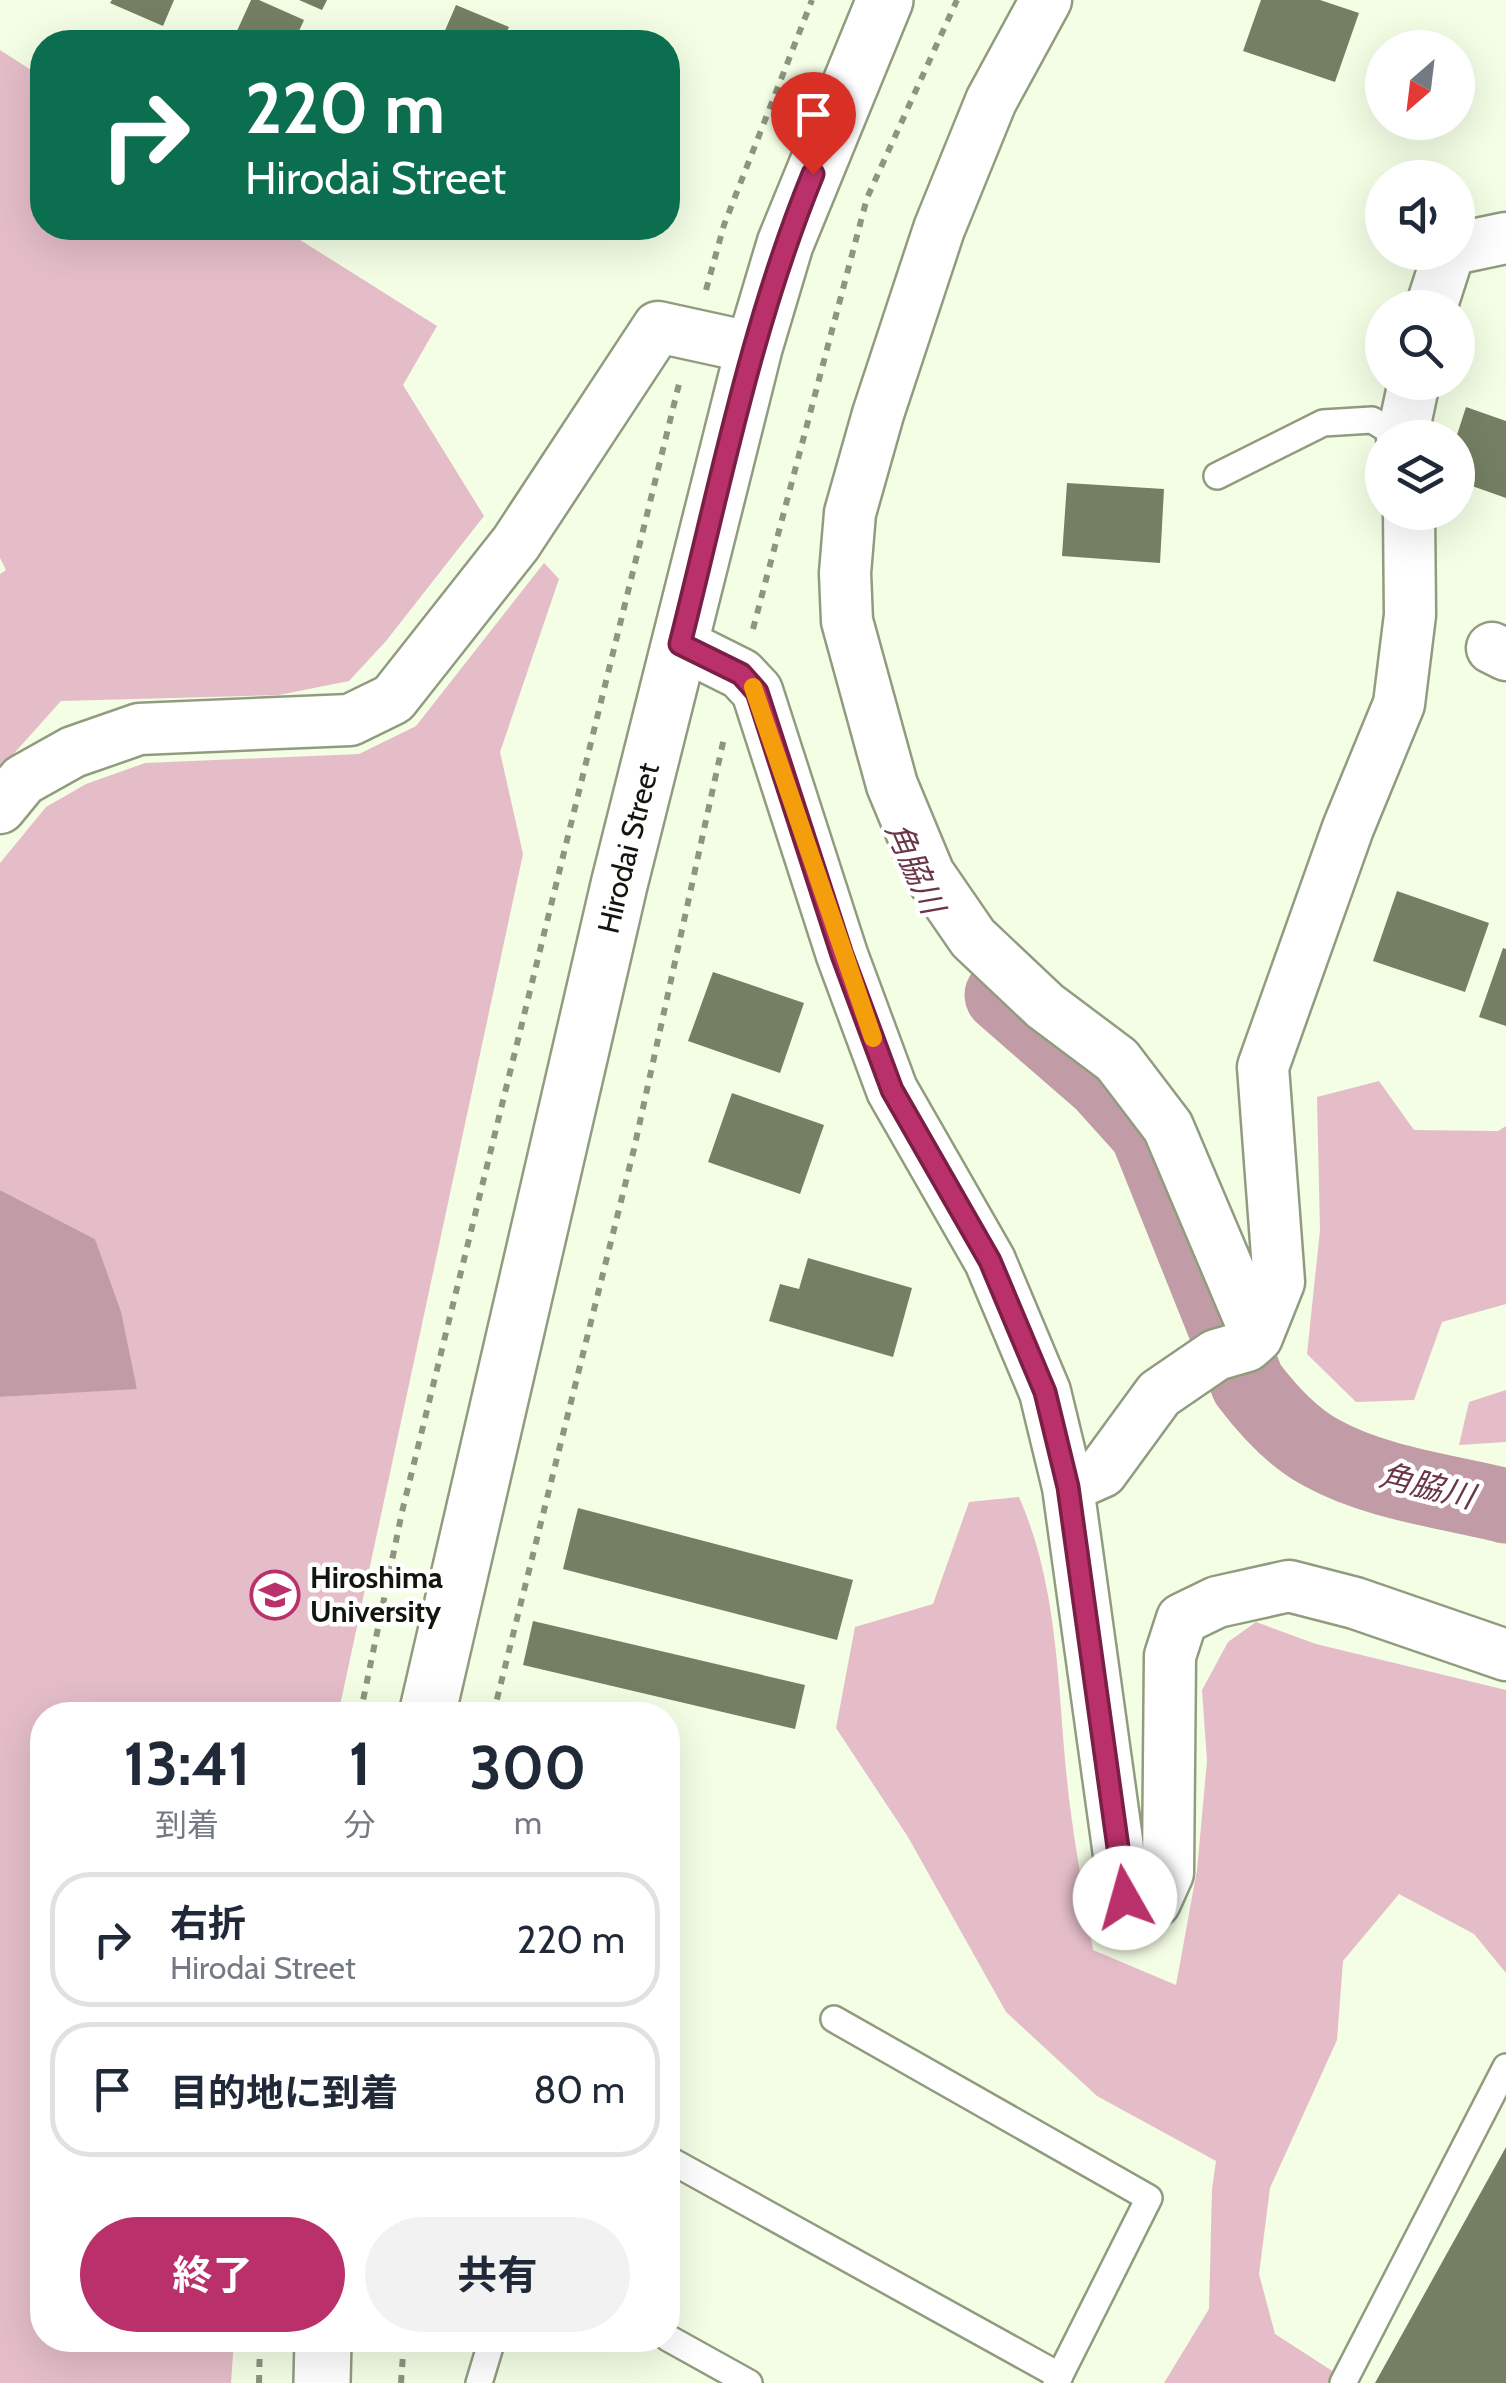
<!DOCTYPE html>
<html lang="ja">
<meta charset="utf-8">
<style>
:root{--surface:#fff;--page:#f2f2f3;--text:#1f2937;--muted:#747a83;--line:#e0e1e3;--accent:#ba306a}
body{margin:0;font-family:Cabin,"Noto Sans JP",sans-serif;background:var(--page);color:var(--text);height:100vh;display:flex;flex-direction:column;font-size:38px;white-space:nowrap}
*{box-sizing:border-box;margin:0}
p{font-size:32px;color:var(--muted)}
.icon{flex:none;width:55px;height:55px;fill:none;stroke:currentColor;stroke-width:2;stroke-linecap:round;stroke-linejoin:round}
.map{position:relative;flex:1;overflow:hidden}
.sheet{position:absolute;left:30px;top:1702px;width:650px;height:650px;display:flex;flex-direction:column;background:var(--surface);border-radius:40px;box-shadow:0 10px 40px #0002}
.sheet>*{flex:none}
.hud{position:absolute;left:30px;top:30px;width:650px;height:210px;border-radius:40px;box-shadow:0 10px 40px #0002;background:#0b6e4f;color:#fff;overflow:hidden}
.needle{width:65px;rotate:208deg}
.tools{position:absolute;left:1365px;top:30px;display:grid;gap:20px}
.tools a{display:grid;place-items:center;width:110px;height:110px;border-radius:50%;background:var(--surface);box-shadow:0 10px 40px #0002;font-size:50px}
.pin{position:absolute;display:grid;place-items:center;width:85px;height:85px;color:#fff;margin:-102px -42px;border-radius:50% 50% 50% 0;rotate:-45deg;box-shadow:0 0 10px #0007}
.pin .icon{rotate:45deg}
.me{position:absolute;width:110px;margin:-55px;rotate:353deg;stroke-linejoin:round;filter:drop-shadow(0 0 8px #0008)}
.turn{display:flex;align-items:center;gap:35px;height:210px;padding:0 50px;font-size:45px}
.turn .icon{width:130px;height:130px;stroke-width:2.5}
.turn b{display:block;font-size:70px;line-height:85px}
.eta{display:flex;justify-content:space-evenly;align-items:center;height:170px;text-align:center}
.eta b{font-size:60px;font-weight:700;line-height:70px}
.cta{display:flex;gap:20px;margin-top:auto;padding:20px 50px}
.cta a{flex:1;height:115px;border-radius:60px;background:var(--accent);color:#fff;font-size:40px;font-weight:700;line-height:115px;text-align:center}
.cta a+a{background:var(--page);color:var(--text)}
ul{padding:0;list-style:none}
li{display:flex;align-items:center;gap:30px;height:135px;margin:0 20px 15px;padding:0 30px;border:5px solid var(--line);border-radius:40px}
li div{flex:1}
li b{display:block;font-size:38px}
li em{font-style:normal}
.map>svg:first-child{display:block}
</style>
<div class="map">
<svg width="1506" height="2383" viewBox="0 0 1506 2383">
<rect width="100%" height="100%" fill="#f4fee5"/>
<path fill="#e4bdc8" d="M0 50 42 77V228H281L437 326 403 385 484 516 386 641 349 681 279 695 61 701 0 769V574L6 570 0 558Z
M544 563 559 579 500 752 523 854 338 1715H42V2340H234L231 2383H0V1397L137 1388 95 1239 0 1190V863L46 807 86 784 145 763 359 754 416 726Z
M1379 1081 1414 1130 1498 1131 1506 1126V1304L1442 1322 1414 1400 1356 1402 1307 1354 1320 1230 1317 1097Z
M1506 1390V1442L1459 1445 1469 1402Z
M1019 1497C1061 1592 1057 1697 1069 1798 1075 1849 1085 1899 1093 1950L1176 1985 1197 1870 1207 1761 1202 1690 1228 1642 1256 1622 1316 1644 1506 1690V1973L1474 1934 1399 1894 1343 1961 1337 2040 1270 2188 1259 2274 1275 2334 1351 2383H1164L1209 2309 1212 2189 1216 2161 1097 2096 1006 2012 908 1837 836 1728 855 1627 933 1604 969 1502Z"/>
<path fill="#c19ca6" d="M0 1190 95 1239 121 1312 137 1389 0 1397Z"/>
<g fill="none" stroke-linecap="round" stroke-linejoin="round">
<path stroke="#c19ca6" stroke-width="75" d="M1002 995 1102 1082 1147 1132 1248 1384C1267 1409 1292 1437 1320 1452 1375 1483 1446 1491 1506 1506"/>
</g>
<path fill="#757f63" d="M112 0H174L163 26 110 3Z
M251 0H259L304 20 294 42H232Z
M299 0H327L322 10Z
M1261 0H1320L1359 13 1335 82 1243 51Z
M456 5 509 27 502 42H440Z
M668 118H674L670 150 668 149Z
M1466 407 1506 421V498L1458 481 1456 438Z
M1067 483 1164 489 1160 563 1062 556Z
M1397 891 1489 923 1465 992 1373 961Z
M1503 948 1506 949V1026L1479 1017Z
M713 972 804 1003 780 1073 688 1041Z
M732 1093 824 1125 800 1194 708 1162Z
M808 1258 912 1288 893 1357 769 1321 780 1284 799 1289Z
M578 1508 853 1580 837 1640 563 1569Z
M533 1621 805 1685 795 1729 523 1665Z
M1506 2147V2383H1375Z"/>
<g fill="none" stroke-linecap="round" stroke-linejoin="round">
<g stroke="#919c7f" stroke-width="30">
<path id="lane" d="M1217 476 1323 423 1372 420 1402 438
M834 2019 1149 2198 1056 2383
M668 2159 1060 2376
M668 2338 749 2383
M479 2383 492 2340
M1343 2383 1506 2067"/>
</g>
<g stroke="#919c7f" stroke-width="55">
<path id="street" d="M1046 0 991 101 939 229 878 414 850 513 845 573 847 621 892 785 929 874 973 938 1045 1006 1117 1060 1168 1127 1257 1337
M1458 248 1506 238
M1431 308 1449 252
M1402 438 1414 382
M681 644 741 674 757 691 842 955 892 1090 990 1261 1045 1392 1068 1487 1125 1898 1138 1908 1155 1902 1168 1873 1170 1656 1182 1619 1217 1602 1289 1586 1355 1603 1506 1655
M1492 648 1506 655
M0 808 23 780 73 752 139 729 350 720 393 699 516 543 658 327 754 348
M1068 1487 1102 1472 1159 1394 1216 1355 1247 1346 1257 1337 1279 1282 1263 1067 1348 828 1399 704 1410 615 1409 512"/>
</g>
<g stroke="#919c7f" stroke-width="60">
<g id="secondary">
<path id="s1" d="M427 1715 619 885 754 348 785 244 885 0"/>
<path d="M322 2383 323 2340"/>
</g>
</g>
<path stroke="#8d9482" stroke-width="6" stroke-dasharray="8 8" stroke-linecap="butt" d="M706 290 724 225 812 0
M753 629 867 198 957 0
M360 1715 402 1512 679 384
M493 1715 634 1149 724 738
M259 2383 260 2340
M401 2383 404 2340"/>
<use href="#lane" stroke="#fff" stroke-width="25"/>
<use href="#street" stroke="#fff" stroke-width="50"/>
<use href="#secondary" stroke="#fff" stroke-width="55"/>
</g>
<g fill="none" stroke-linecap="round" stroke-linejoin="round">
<g stroke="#791f45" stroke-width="25">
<path id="route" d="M813 174C751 325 720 486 680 644L741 674 757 692 842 955 892 1090 990 1261 1045 1392 1068 1487 1125 1898"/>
</g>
<use href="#route" stroke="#ba306a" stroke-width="18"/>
<path stroke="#f59e0b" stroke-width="18" d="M753 687 873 1038"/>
</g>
<defs>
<g id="university-ring" transform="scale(2.5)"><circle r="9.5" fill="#fff" stroke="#ba306a" stroke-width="1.5"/><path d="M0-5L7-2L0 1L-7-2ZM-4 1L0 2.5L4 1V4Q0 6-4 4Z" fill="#ba306a"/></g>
</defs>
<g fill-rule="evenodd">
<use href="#university-ring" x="275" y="1595"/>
</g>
<g text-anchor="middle" stroke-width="9" stroke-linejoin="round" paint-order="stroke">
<g font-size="30" fill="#12160b" stroke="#fff">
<text dy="10" stroke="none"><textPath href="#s1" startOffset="890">Hirodai Street</textPath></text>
</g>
<g font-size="30" font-weight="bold" fill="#12160b" stroke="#fff" text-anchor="start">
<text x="310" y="1588">Hiroshima<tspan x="310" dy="34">University</tspan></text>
</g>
<g font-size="32" font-style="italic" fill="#6a3648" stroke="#fff">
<text transform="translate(915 868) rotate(66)" y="11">角脇川</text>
<text transform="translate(1427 1486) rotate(14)" y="11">角脇川</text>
</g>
</g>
</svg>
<div class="tools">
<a><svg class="needle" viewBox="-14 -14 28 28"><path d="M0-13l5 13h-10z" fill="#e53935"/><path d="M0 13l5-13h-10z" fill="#747a83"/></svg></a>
<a><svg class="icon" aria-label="sound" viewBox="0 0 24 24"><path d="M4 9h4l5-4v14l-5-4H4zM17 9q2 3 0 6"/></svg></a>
<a><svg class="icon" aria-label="search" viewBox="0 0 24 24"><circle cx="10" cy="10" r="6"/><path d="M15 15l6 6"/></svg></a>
<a><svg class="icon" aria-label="layers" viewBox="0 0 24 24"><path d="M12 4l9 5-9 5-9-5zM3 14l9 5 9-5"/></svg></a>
</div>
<div class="pin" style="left:813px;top:174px;background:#d93025"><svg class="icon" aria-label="arrive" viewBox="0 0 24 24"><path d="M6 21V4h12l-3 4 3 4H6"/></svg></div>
<svg class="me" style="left:1125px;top:1898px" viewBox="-20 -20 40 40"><circle r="19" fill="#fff"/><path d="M0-13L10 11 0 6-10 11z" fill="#ba306a"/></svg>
<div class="hud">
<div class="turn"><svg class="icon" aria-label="right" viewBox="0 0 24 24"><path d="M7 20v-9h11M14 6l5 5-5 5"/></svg><div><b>220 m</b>Hirodai Street</div></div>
</div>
<section class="sheet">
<div class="eta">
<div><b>13:41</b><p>到着</p></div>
<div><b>1</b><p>分</p></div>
<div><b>300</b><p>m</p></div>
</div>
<ul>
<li><svg class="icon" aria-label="right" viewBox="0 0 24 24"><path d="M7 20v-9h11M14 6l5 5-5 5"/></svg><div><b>右折</b><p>Hirodai Street</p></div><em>220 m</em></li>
<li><svg class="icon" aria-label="arrive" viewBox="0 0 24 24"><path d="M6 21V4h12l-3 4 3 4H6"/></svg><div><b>目的地に到着</b></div><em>80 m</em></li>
</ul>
<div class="cta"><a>終了</a><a>共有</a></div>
</section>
</div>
